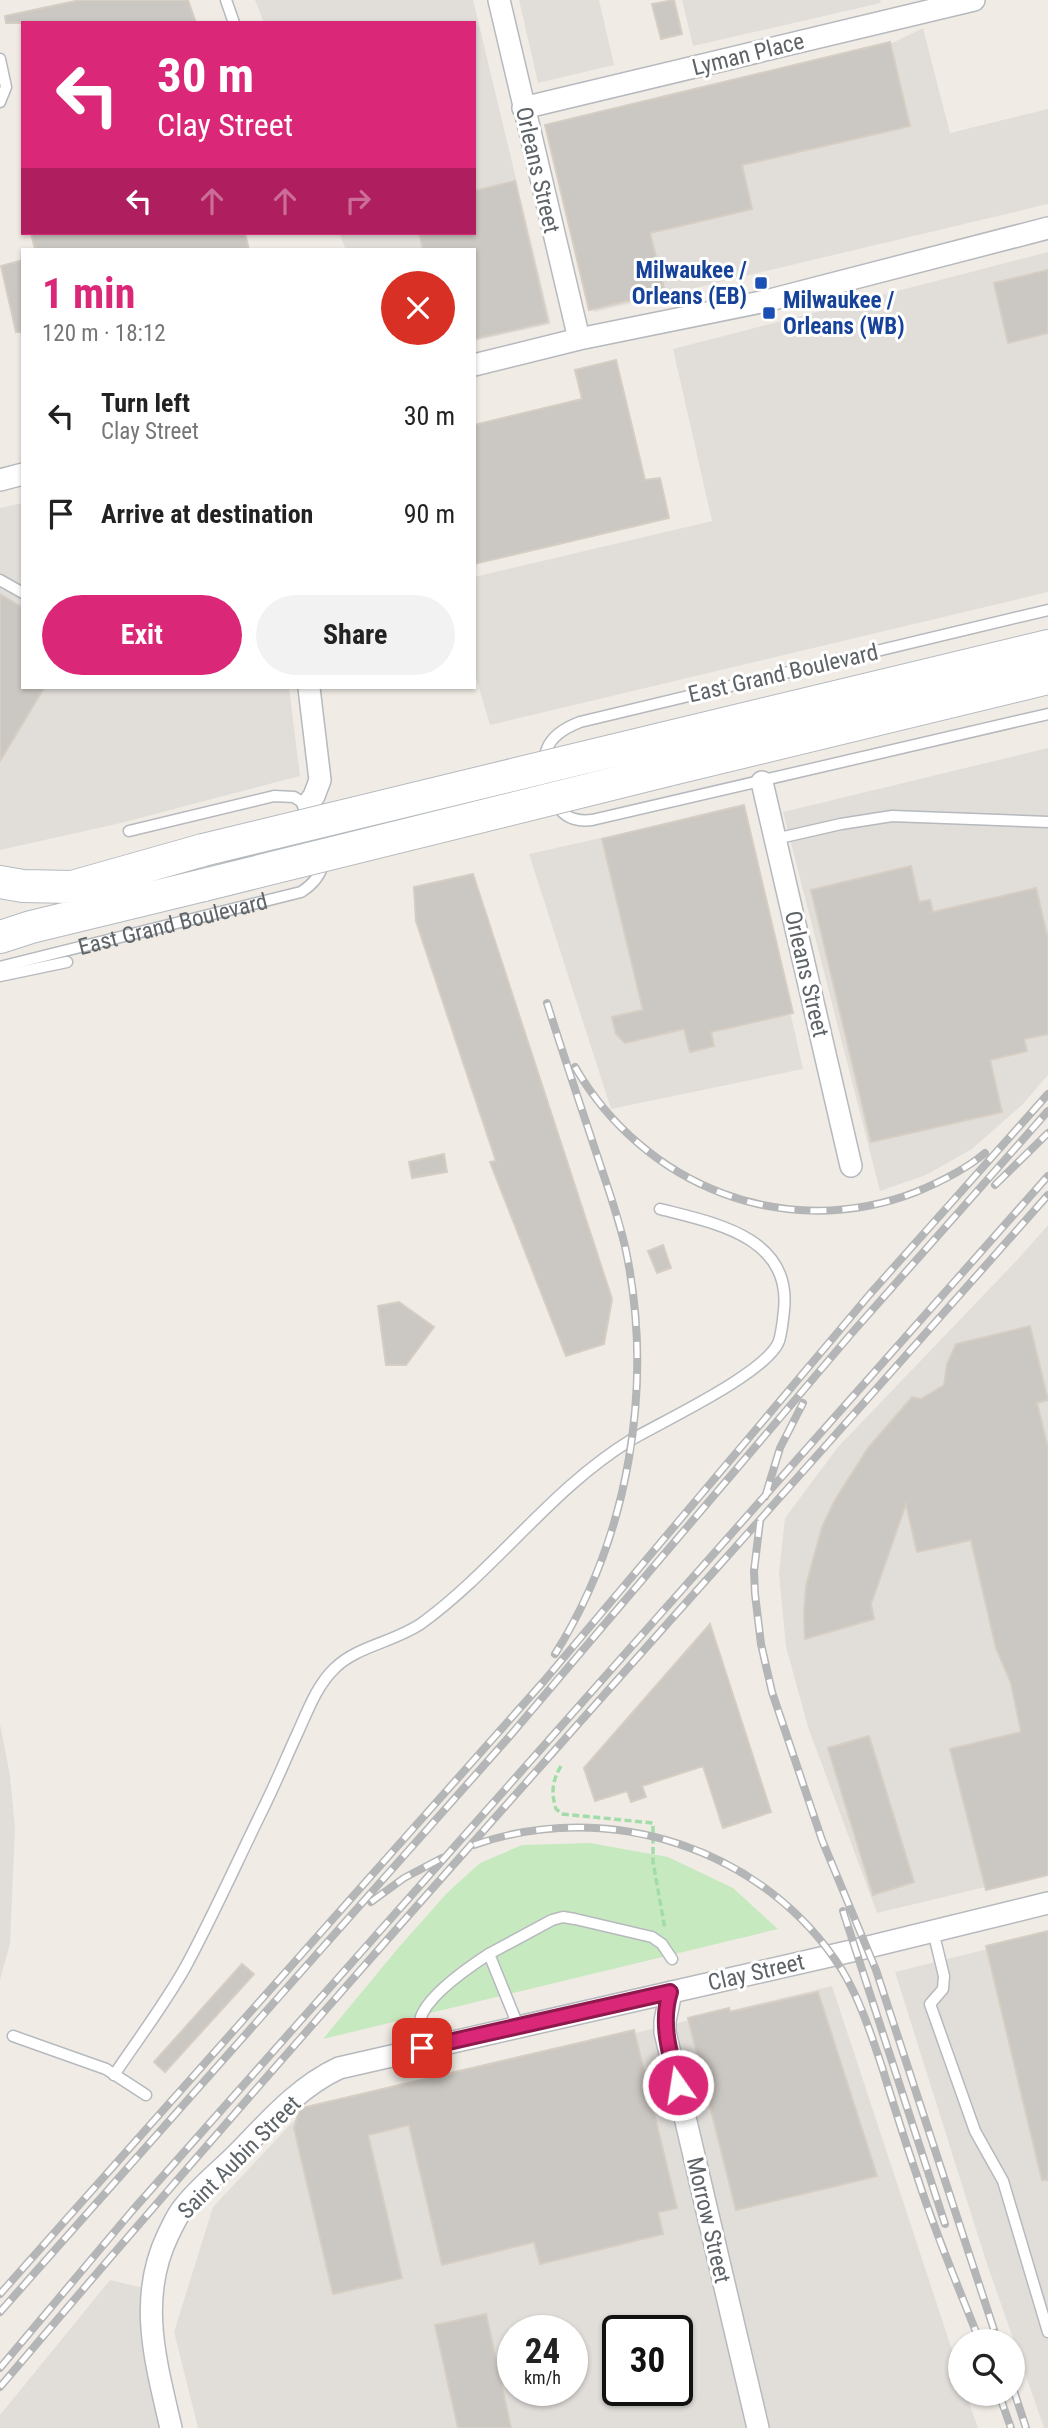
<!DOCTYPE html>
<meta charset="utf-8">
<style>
:root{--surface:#fff;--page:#f2f2f2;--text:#222;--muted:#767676;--accent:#db2777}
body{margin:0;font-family:"Roboto Condensed",sans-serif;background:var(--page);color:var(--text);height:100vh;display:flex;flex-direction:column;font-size:26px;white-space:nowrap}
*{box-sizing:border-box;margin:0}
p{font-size:23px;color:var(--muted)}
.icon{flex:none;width:38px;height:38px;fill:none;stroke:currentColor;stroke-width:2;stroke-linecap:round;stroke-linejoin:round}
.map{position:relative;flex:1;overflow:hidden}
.panel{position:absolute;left:21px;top:248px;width:455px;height:441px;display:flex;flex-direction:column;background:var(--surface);border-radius:0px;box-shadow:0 2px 5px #0004}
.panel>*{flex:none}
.banner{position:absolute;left:21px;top:21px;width:455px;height:214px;border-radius:0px;box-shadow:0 2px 5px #0004;background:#db2777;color:#fff;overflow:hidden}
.fabs{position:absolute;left:948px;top:2329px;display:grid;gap:14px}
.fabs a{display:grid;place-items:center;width:77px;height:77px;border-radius:50%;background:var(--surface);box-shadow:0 2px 5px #0004;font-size:35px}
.speed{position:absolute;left:497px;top:2315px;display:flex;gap:14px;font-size:35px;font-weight:700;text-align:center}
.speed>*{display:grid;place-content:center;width:91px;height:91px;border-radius:50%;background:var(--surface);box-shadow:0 2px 5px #0004;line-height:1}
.speed small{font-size:18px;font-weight:400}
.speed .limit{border:4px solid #111;border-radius:10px;background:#fff;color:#111}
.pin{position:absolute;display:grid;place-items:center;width:60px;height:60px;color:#fff;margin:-30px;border-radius:14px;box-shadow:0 4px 10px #0006}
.me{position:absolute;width:77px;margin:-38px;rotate:347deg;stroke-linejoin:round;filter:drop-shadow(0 0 5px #0008)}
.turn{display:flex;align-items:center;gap:24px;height:147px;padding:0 21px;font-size:32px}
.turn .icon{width:91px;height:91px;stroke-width:2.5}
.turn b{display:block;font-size:49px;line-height:60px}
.lanes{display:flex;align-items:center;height:66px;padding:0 21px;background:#0003;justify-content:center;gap:35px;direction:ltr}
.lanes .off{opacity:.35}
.round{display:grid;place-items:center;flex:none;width:74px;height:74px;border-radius:37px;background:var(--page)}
.head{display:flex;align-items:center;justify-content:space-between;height:119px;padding:0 21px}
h1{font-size:42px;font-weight:700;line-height:52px;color:var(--accent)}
.action{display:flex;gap:14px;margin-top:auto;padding:14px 21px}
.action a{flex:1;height:80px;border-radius:42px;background:var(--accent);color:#fff;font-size:28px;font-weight:700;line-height:80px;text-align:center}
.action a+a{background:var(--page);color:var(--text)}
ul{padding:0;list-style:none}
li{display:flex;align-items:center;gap:21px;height:98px;padding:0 21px}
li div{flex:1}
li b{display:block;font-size:26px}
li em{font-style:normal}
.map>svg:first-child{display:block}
</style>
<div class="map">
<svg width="1048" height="2428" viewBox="0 0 1048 2428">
<rect width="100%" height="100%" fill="#f0ece5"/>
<path fill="#e1deda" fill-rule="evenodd" d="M255 0H473L551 324 474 341V250H346L339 233H474V23H264Z
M519 0H599L614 65 538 83Z
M682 0H880L881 3 693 46Z
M923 28 950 133 1048 109V204L594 312 547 124 888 45Z
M1048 252V592L490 725 474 671V577L712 521 673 349Z
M23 503V688H289L300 776 121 823 0 850V508Z
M1048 748V1075L1022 1105 972 1149 926 1175 880 1191 783 812Z
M744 806 803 1069 611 1109 529 854Z
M1048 1225V1872L877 1913 808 1727 786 1647 779 1574 785 1518 838 1447 1019 1258Z
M0 1724 10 1775 15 1828 10 1944 0 1980Z
M1048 1934V2428H1044L985 2258 895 1972Z
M832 1986 961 2377V2394H966L978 2428H198L174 2332 213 2207 301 2113ZM513 2331H572V2390H513ZM618 2331H677V2390H618Z
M110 2280 151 2290 171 2428H0V2415Z"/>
<path fill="#c7e9c0" d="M590 1843 668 1857 733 1888 778 1929 323 2039 399 1947 447 1893 480 1863 522 1845Z"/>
<path fill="#cbc7c2" stroke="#d6cdc3" stroke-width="2" d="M80 0H188L196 23H6L5 16Z
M674 0 682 34 661 39 652 4Z
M890 42 910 126 742 165 752 209 650 233 665 292 589 310 545 125Z
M515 181 548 322 474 339V250H423L419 233H474V191Z
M31 233H245L249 250H35Z
M23 260V332H16L1 266Z
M1048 270V333L1008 343 994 283Z
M616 360 645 480 660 478 669 518 474 564V425L582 399 575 370Z
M0 594 23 608V688H44L0 761Z
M744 805 793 1013 711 1032 714 1046 690 1052 684 1029 625 1043 616 1034 612 1017 643 1010 602 839Z
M911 866 919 902 930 900 933 912 1036 888 1048 939V1034L1024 1039 1027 1051 990 1060 1002 1112 871 1142 811 890Z
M473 874 612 1299 604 1344 566 1356 490 1162 496 1161 416 921 414 887Z
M444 1154 447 1172 412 1178 409 1162Z
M663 1245 671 1268 657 1273 648 1251Z
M399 1302 434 1327 406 1365H386L378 1306Z
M1030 1326 1048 1400 1037 1403 1048 1448V1875L986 1890 950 1749 1021 1732 1011 1683 996 1648 971 1540 917 1552 906 1504 871 1604 874 1619 805 1639 804 1614 806 1586 822 1527 835 1500 868 1448 912 1397 921 1399 944 1385 947 1364 956 1344Z
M710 1624 771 1812 723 1828 703 1766 642 1786 646 1797 631 1802 627 1791 595 1801 584 1768Z
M869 1736 914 1882 873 1895 828 1748Z
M1048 1931V2180H1042L986 1946Z
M242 1964 254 1974 165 2072 154 2062Z
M818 1992 877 2176 736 2210 688 2018 729 2008 730 2012Z
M634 2030 677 2208 658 2212 663 2234 540 2264 534 2242 442 2265 409 2125 368 2135 402 2278 333 2294 294 2128 299 2111 302 2108Z
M486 2314 511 2428H458L435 2325Z"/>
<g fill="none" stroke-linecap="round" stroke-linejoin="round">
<g stroke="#b6b9bd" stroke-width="13">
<g id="service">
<path d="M226 0 234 23"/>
<path d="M0 59 6 87 0 102"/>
<path d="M0 580 23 593"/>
<path d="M1048 610 580 722C567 727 552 735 547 749 539 768 549 803 566 815 574 821 583 821 592 820L1048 714"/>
<path d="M129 831 274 796 294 797 311 808"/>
<path d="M775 839 841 824 892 816 1048 822"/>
<path id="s1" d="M0 967 301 892C328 875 327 853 320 825"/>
<path d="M0 976 67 962"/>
<path d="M933 1931 944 1976 943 1989 930 2004 975 2131 1003 2181 1048 2332"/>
<path d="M519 2028 489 1954 552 1920 563 1917 575 1919 652 1937 662 1944 672 1959"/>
<path d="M13 2036 106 2069 146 2095"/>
<path d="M422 2048C420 2039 418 2030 420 2020 426 1996 469 1967 489 1954"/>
<path d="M114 2075C138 2039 165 2004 186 1966 213 1916 237 1862 262 1811 275 1785 286 1758 298 1732 308 1710 317 1685 335 1668 357 1646 395 1642 422 1623 497 1568 552 1488 631 1440 663 1421 767 1373 779 1341 782 1331 783 1320 784 1310 792 1237 715 1223 660 1209"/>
</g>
</g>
<g stroke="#b6b9bd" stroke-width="24">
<path id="minor" d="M499 0 579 339
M523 108 974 0
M474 365 579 339 766 301 1048 228
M0 480 23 474
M762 782 851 1166
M308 804 314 796 320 780 309 688
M671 1992 665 2021V2032L758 2428
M171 2428C156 2363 137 2299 168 2235 173 2225 177 2215 184 2207 200 2186 223 2169 241 2150 270 2120 300 2086 339 2068L856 1950 1048 1903"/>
</g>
<g stroke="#b4babe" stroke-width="34">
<path id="secondary" d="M661 739 1048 646
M668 770 1048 678
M0 882 23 886 72 887 203 850
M0 937 31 927 204 885"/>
</g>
<path stroke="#a2dca9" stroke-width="3.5" stroke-dasharray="7 3.5" stroke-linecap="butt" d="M561 1766C552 1781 551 1793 556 1809L562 1814 653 1823V1862L665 1929"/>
<use href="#service" stroke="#fff" stroke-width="10"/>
<use href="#minor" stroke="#fff" stroke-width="21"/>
<use href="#secondary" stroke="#fff" stroke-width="32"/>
<g stroke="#b4b5b6" stroke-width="8">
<path id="rail" d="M547 1003C563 1054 580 1104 597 1155 607 1186 619 1218 626 1251 654 1386 629 1537 555 1654
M575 1067C644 1186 785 1243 916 1192 940 1182 965 1170 985 1153
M995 1185 1048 1133
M765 1497 780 1448 803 1403
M760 1521 754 1571 755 1594 761 1644 772 1692 822 1840 876 1970 998 2342
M474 1845C608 1798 765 1848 842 1970 860 2000 871 2034 882 2067 893 2103 904 2138 916 2173 934 2230 958 2286 980 2342
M371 1902 404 1878 442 1858
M843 1911 945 2224
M0 2294 544 1681 870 1294 1048 1094
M0 2312 509 1737 851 1334 1048 1111
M0 2368 132 2211 1048 1176
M0 2387C342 1983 698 1592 1048 1195
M1013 2388 1026 2428
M999 2394 1011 2428"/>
</g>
<use href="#rail" stroke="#fff" stroke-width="5" stroke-dasharray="16" stroke-linecap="butt"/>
<g stroke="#b4babe" stroke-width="34" stroke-linecap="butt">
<path id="secondary-bridge" d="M203 850 661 739
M204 885 668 770"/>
</g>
<use href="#secondary-bridge" stroke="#fff" stroke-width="32"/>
</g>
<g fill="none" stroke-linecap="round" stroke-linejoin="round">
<g stroke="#8e194d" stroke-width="18">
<path id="route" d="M422 2048 670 1992C660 2024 670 2054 678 2085"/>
</g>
<use href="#route" stroke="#db2777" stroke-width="12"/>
</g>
<g fill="#1a4fb4" stroke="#fff" stroke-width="2.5">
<rect x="754" y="276" width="14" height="14" rx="3.5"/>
<rect x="762" y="306" width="14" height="14" rx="3.5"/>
</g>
<g text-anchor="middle" stroke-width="6" stroke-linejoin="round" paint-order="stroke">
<g font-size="23" fill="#5d6367" stroke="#fff">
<text transform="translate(748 54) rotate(-14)" y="8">Lyman Place</text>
<text transform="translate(538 170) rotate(77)" y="8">Orleans Street</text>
<text transform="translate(783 673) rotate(-13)" y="8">East Grand Boulevard</text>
<text dy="8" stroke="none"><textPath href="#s1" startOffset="178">East Grand Boulevard</textPath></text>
<text transform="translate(807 974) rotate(77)" y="8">Orleans Street</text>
<text transform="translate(756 1972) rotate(-13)" y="8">Clay Street</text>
<text transform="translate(239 2157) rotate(-45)" y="8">Saint Aubin Street</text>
<text transform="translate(709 2220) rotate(77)" y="8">Morrow Street</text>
</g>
<g font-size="23" font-weight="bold" fill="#164399" stroke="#fff" text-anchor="end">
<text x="747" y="278">Milwaukee /<tspan x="747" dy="26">Orleans (EB)</tspan></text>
<text x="783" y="308" text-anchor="start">Milwaukee /<tspan x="783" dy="26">Orleans (WB)</tspan></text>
</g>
</g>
</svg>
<div class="fabs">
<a><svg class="icon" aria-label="search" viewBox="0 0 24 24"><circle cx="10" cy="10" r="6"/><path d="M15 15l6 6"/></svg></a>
</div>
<div class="speed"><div>24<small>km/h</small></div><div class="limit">30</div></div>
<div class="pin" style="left:422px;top:2048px;background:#d93025"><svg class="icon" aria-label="arrive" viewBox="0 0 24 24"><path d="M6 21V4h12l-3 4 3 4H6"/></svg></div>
<svg class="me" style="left:678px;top:2085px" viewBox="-20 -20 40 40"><circle r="17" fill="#db2777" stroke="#fff" stroke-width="3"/><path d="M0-11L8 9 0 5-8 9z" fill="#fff"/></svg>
<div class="banner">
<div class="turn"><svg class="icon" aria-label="left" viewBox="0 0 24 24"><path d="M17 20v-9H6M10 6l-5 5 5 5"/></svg><div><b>30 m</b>Clay Street</div></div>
<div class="lanes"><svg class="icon" aria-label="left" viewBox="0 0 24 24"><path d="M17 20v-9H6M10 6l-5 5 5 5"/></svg><svg class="icon off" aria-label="ahead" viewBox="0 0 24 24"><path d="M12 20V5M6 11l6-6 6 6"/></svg><svg class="icon off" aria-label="ahead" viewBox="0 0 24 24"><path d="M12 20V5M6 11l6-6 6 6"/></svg><svg class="icon off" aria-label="right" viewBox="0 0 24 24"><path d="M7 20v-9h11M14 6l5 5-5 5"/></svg></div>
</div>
<section class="panel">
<div class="head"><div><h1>1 min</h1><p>120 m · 18:12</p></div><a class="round" style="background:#d93025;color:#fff"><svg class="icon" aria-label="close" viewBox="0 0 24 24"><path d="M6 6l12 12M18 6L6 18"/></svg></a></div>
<ul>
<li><svg class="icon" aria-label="left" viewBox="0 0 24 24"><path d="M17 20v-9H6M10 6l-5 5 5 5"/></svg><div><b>Turn left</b><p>Clay Street</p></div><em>30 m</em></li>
<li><svg class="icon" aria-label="arrive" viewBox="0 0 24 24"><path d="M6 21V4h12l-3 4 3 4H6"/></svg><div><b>Arrive at destination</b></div><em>90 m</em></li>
</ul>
<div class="action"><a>Exit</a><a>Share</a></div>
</section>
</div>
